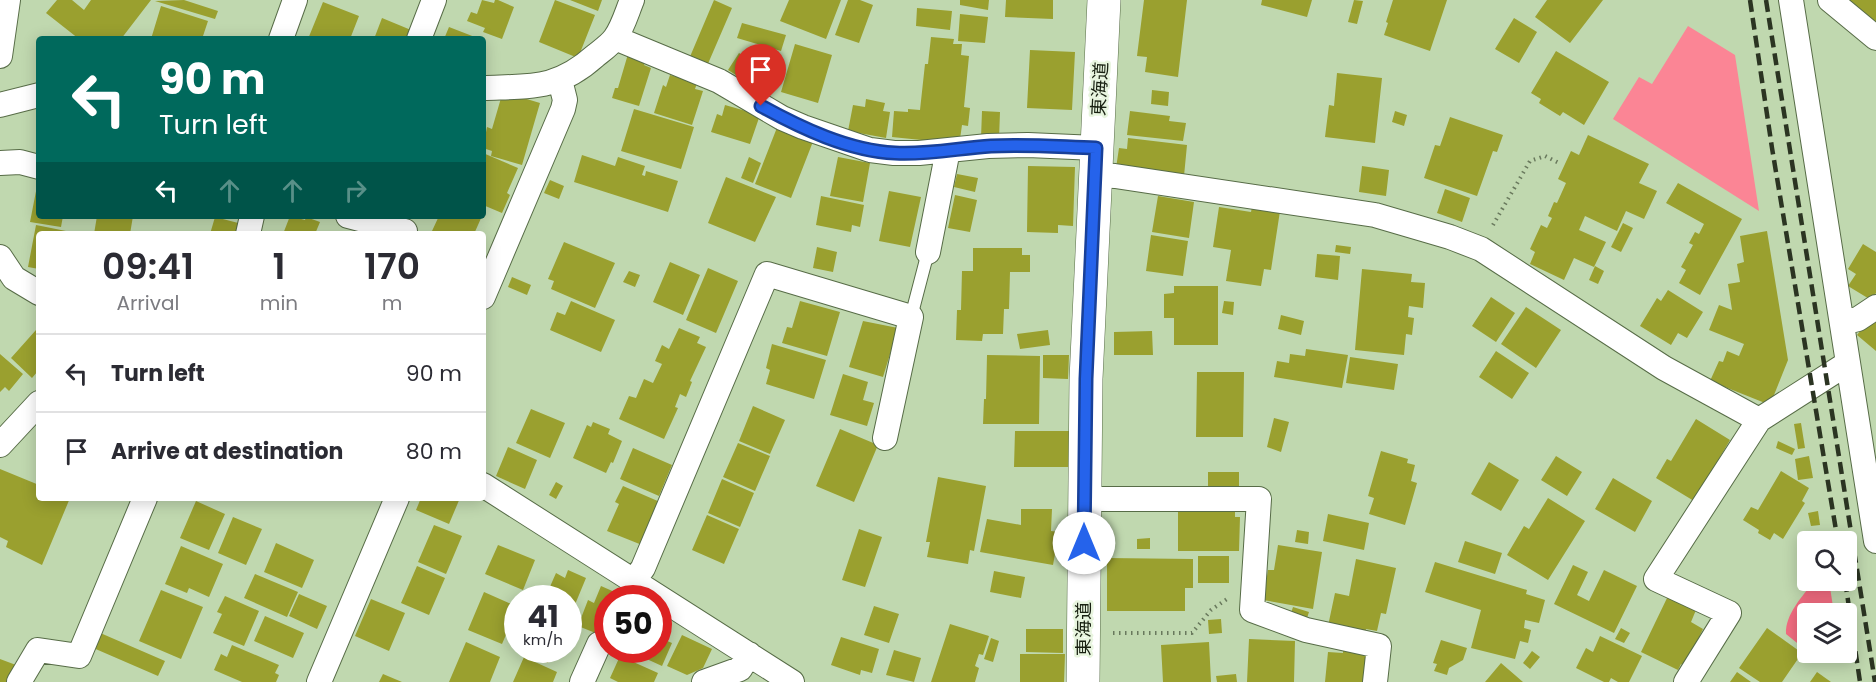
<!DOCTYPE html>
<meta charset="utf-8">
<style>
:root{--surface:#fff;--page:#f2f2f3;--text:#2b2b33;--muted:#7c7c81;--line:#e1e1e2}
body{margin:0;font-family:Poppins,"Noto Sans JP",sans-serif;background:var(--page);color:var(--text);height:100vh;display:flex;flex-direction:column;font-size:22px;white-space:nowrap}
*{box-sizing:border-box;margin:0}
p{font-size:20px;color:var(--muted)}
.icon{flex:none;width:33px;height:33px;fill:none;stroke:currentColor;stroke-width:2;stroke-linecap:round;stroke-linejoin:round}
.map{position:relative;flex:1;overflow:hidden}
.panel{position:absolute;left:36px;top:231px;width:450px;height:270px;display:flex;flex-direction:column;background:var(--surface);border-radius:6px;box-shadow:0 3px 15px #0003}
.panel>*{flex:none}
.hud{position:absolute;left:36px;top:36px;width:450px;height:183px;border-radius:6px;box-shadow:0 3px 15px #0003;background:#00695c;color:#fff;overflow:hidden}
.buttons{position:absolute;left:1797px;top:531px;display:grid;gap:12px}
.buttons a{display:grid;place-items:center;width:60px;height:60px;border-radius:6px;background:var(--surface);box-shadow:0 3px 15px #0003;font-size:30px}
.speed{position:absolute;left:504px;top:585px;display:flex;gap:12px;font-size:30px;font-weight:700;text-align:center}
.speed>*{display:grid;place-content:center;width:78px;height:78px;border-radius:50%;background:var(--surface);box-shadow:0 3px 15px #0003;line-height:1}
.speed small{font-size:15px;font-weight:400}
.speed .limit{border:9px solid #d22;background:#fff;color:#111}
.pin{position:absolute;display:grid;place-items:center;width:51px;height:51px;color:#fff;margin:-62px -26px;border-radius:50% 50% 50% 0;rotate:-45deg;box-shadow:0 0 6px #0007}
.pin .icon{rotate:45deg}
.me{position:absolute;width:66px;margin:-33px;rotate:0deg;stroke-linejoin:round;filter:drop-shadow(0 0 4px #0008)}
.turn{display:flex;align-items:center;gap:21px;height:126px;padding:0 24px;font-size:27px}
.turn .icon{width:78px;height:78px;stroke-width:2.5}
.turn b{display:block;font-size:42px;line-height:51px}
.lanes{display:flex;align-items:center;height:57px;padding:0 24px;background:#0003;justify-content:center;gap:30px;direction:ltr}
.lanes .off{opacity:.35}
.eta{display:flex;justify-content:space-evenly;align-items:center;height:102px;text-align:center}
.eta b{font-size:36px;font-weight:600;line-height:42px}
ul{padding:0;list-style:none}
li{display:flex;align-items:center;gap:18px;height:78px;padding:0 24px;border-top:2px solid var(--line)}
li div{flex:1}
li b{display:block;font-size:22px}
li em{font-style:normal}
.map>svg:first-child{display:block}
</style>
<div class="map">
<svg width="1876" height="682" viewBox="0 0 1876 682">
<rect width="100%" height="100%" fill="#c0d8af"/>
<path fill="#fb8595" d="M1688 26 1735 55 1759 211 1613 119 1639 77 1652 84Z"/>
<path fill="#f36c81" d="M1814 581H1829L1834 613 1808 614 1807 651 1786 634C1785 614 1803 596 1814 581Z"/>
<path fill="#9aa02f" d="M57 0H72L84 10 91 0H151L121 39H79L46 13Z
M184 0 218 11 215 19 155 1Z
M482 0 494 3 495 0H498L514 7 502 39 483 32 485 28 467 21 471 12 477 14Z
M555 0 595 15 578 58 539 42Z
M570 0H602L598 11Z
M714 0 732 8 707 66 689 59Z
M789 0H841L826 39 780 21Z
M848 0H860L873 5 859 43 835 35Z
M960 0H989L988 10 960 5Z
M1006 0H1053V19L1005 17Z
M1144 0H1187L1178 77 1145 72 1147 57 1137 56Z
M1262 0H1312L1307 17 1261 5Z
M1354 0 1363 1 1357 24 1348 22Z
M1393 0H1447L1430 51 1384 35 1388 23 1386 22Z
M1547 0H1603L1570 43 1535 17Z
M1848 0H1876V22Z
M323 2 359 16 350 39H308Z
M161 6 208 21 202 39H151Z
M917 8 952 11 950 30 916 26Z
M960 14 988 17 985 43 958 41Z
M382 18 411 30 407 39H374Z
M1514 18 1537 32 1519 63 1495 49Z
M742 23 786 35 781 51 737 38Z
M449 27 480 39H444Z
M931 37 954 39 953 44H962L961 55 969 56 964 107 970 108 968 126 962 125 960 139 941 138V142L892 137 894 111 908 112V109L920 110 925 64H928Z
M795 44 832 55 818 103 781 92Z
M1030 50 1075 52 1072 110 1027 108Z
M1556 51 1609 82 1584 125 1563 112 1560 116 1539 103 1541 99 1531 93Z
M739 53 777 76 766 94 728 70Z
M628 54 646 59 644 65 651 68 639 106 612 98 615 88H618Z
M1337 73 1382 78 1375 143 1325 137 1329 105 1334 106Z
M670 75 697 83 695 89 703 91 692 125 654 113 663 85 666 87Z
M1152 90 1169 92 1168 106 1151 104Z
M520 97 540 103 522 165 491 156 492 151 483 148 487 127 492 129 501 98Z
M866 99 885 103 883 111 890 112 886 138 848 131 853 105 865 107Z
M725 105 760 115 750 144 711 132 717 114 722 116Z
M634 109 694 127 681 169 621 151Z
M982 111 1000 112 999 139 981 138Z
M1130 111 1170 116 1169 121 1186 123 1183 141 1127 135Z
M1395 111 1407 115 1404 126 1392 122Z
M1450 117 1503 135 1497 152 1493 151 1477 196 1424 178 1435 145 1440 146Z
M778 125 814 139 791 198 755 184Z
M1588 135 1649 164 1639 183 1657 191 1644 219 1626 211 1617 231 1585 216 1579 230 1606 242 1594 267 1574 258 1564 280 1530 264 1535 252 1530 249 1541 225 1547 228 1552 218 1548 216 1554 202 1557 203 1566 183 1558 179 1571 151 1579 155Z
M1128 138 1187 145 1184 176 1116 168 1119 148 1127 149Z
M483 153 518 168 507 193 510 195 502 213 483 205Z
M582 155 615 166 618 157 645 166 642 175 645 176 646 171 678 181 668 212 574 182Z
M749 157 761 163 753 183 741 178Z
M838 157 870 163 863 202 830 196Z
M1028 166 1075 167 1073 226 1058 225V233L1027 232Z
M1362 166 1389 170 1386 196 1359 192Z
M957 174 978 178 975 192 954 187Z
M726 177 776 197 755 242 708 223Z
M550 180 564 186 559 199 544 193Z
M38 181 39 216H63L61 227 30 222Z
M1678 183 1742 219 1700 295 1679 283 1686 270 1681 267 1693 245 1689 243 1695 232 1699 234 1704 224 1666 203Z
M1445 189 1470 198 1462 222 1437 213Z
M889 191 921 197 910 247 879 241Z
M955 195 977 200 970 232 948 228Z
M821 196 864 205 860 227 852 225 851 232 816 225Z
M1158 196 1194 202 1189 238 1152 232Z
M1219 207 1251 212 1252 207 1280 211 1271 270 1264 269 1261 286 1226 281 1231 250 1213 247Z
M97 216H133L130 234H94Z
M290 216 305 220 306 217 320 222 315 234H283Z
M439 216H482L474 234H440L432 231Z
M215 217 246 225 243 234H210Z
M1623 223 1633 228 1621 252 1611 247Z
M36 225 71 232V234H39V269L28 267Z
M1767 231 1788 360 1770 405 1710 381 1719 361 1723 362 1727 351 1739 356 1744 344 1709 330 1719 305 1732 310 1728 284 1740 282 1737 264 1744 262 1740 236Z
M1151 235 1188 241 1183 276 1146 271Z
M564 242 615 263 595 308 551 289 554 281 548 279Z
M1863 244 1876 252V293L1871 300 1848 286 1856 274 1848 269Z
M1336 245 1351 247 1350 254 1335 252Z
M817 247 837 252 833 272 813 268Z
M973 248H1022V255H1030V272H1010L1009 309H1004L1003 334H983L982 341 956 340 957 310H961L962 271H973Z
M1317 254 1340 256 1338 280 1315 277Z
M670 262 700 275 683 315 653 302Z
M1595 266 1604 271 1598 284 1589 280Z
M708 268 738 281 716 333 686 320Z
M1362 269 1412 274 1411 282 1425 283 1423 308 1409 306 1408 317 1414 318 1412 335 1406 334 1404 355 1355 350Z
M629 271 640 275 635 287 623 282Z
M512 277 531 285 527 295 508 287Z
M1174 286H1218V345H1174V318H1164V294L1174 293Z
M1668 290 1703 312 1687 338 1678 333 1671 345 1640 326 1657 298 1661 301Z
M1491 297 1515 313 1496 342 1472 326Z
M571 301 615 320 601 352 550 330 557 312 565 315Z
M800 301 840 312 827 356 782 343 787 327 792 328Z
M1224 301 1234 302 1233 315 1222 313Z
M1526 307 1561 330 1536 368 1501 344Z
M1876 311V351L1857 335Z
M1281 315 1304 321 1301 335 1278 329Z
M863 321 898 328 883 377 849 367Z
M679 328 700 337 697 343 706 347 690 381 692 382 686 397 680 394 675 407 678 408 664 439 619 419 629 396 636 398 644 379 653 383 662 364 655 361 662 345 669 349Z
M36 330 39 333V373L38 371 32 378 11 358Z
M1048 330 1050 345 1020 349 1017 334Z
M1152 331 1153 355H1114V332Z
M772 344 826 360 814 399 766 384 770 370 766 368Z
M1306 349 1348 355 1342 388 1274 377 1277 361 1289 363 1290 354 1305 356Z
M1496 351 1529 373 1512 399 1479 377Z
M0 354 23 374 9 391 5 387 0 392Z
M987 355 1040 356 1039 424H983L984 399H986Z
M1043 355H1069L1068 379 1043 378Z
M1350 357 1398 364 1394 390 1346 383Z
M1197 372H1244L1243 437H1196Z
M843 374 868 382 863 400 874 403 867 426 830 415Z
M753 406 785 420 770 454 739 441Z
M531 409 565 423 550 458 516 443Z
M1274 418 1289 422 1281 452 1267 447Z
M1696 419 1730 440 1694 501 1656 478 1667 459 1671 461Z
M593 422 610 429 608 434 622 441 613 463 611 462 606 473 573 458 587 425 591 427Z
M1801 423 1805 448 1798 449 1794 424Z
M840 429 878 445 854 502 816 486Z
M1015 431H1069V467H1014Z
M1778 441 1795 449 1792 455 1776 448Z
M738 443 770 456 755 491 723 477Z
M508 447 537 460 525 489 496 476Z
M633 448 672 465 659 496 620 479Z
M1381 451 1408 459 1407 463 1415 465 1411 481 1417 483 1405 525 1369 514 1374 498 1368 496Z
M1556 456 1582 472 1567 496 1541 480Z
M1809 456 1813 478 1798 480 1795 459Z
M1489 462 1519 480 1501 511 1471 494Z
M0 469 39 485V498H70L42 565 6 547 8 541 0 537Z
M1781 471 1809 488 1802 501 1805 503 1783 539 1774 533 1770 540 1758 533 1759 530 1743 520 1751 507 1758 510Z
M1208 472H1239V486H1208Z
M938 477 986 486 974 551 970 550 968 564 927 557 930 542H926Z
M1613 478 1652 501 1635 532 1595 509Z
M722 479 754 493 740 527 708 513Z
M556 482 563 486 556 499 549 495Z
M623 486 660 502 642 545 607 531 619 504 615 502Z
M421 498H460L449 524 416 510Z
M1548 498 1585 521 1548 580 1507 555 1524 526 1529 529Z
M196 501 225 514 209 550 180 538Z
M1178 503H1235V517H1240L1239 551H1178Z
M1021 509H1052L1051 531 1059 532 1053 565 980 552 987 519 1021 525Z
M1818 511 1820 525 1811 526 1808 513Z
M1328 514 1369 523 1364 550 1323 541Z
M707 515 739 529 724 564 692 550Z
M233 517 262 529 246 565 218 553Z
M434 525 462 536 446 574 418 562Z
M859 529 882 537 865 587 842 580Z
M1297 530 1309 532 1308 544 1295 542Z
M1150 538V549H1137V539Z
M1465 541 1502 553 1495 574 1458 562Z
M276 543 314 560 302 588 264 572Z
M498 545 535 560 523 590 485 574Z
M1278 545 1322 552 1313 609 1263 600 1268 570H1274Z
M181 546 223 564 209 597 189 588 187 593 165 584Z
M1198 556H1229V583H1198Z
M1107 558 1193 559V588H1185V611H1107Z
M1356 559 1396 568 1386 614 1381 613 1377 631 1366 629 1365 634 1328 626 1335 593 1349 596Z
M1435 562 1527 590 1526 594 1545 600 1539 623 1525 620 1524 628 1531 630 1528 643 1520 641 1515 659 1471 648 1481 610 1425 592Z
M1573 565 1588 572 1577 595 1589 601 1604 570 1637 586 1614 633 1554 604Z
M417 566 445 578 429 615 401 603Z
M568 570 586 578 569 619 568 598H545L556 573 565 578Z
M994 571 1025 577 1021 598 990 592Z
M255 574 298 592 287 617 244 598Z
M601 586 626 597 625 598H608V638L578 626 588 600 594 603Z
M161 590 203 607 181 659 139 641Z
M484 592 518 607 502 644 468 630Z
M299 594 327 606 317 629 289 616Z
M225 596 259 611 244 646 213 633 222 614 217 612Z
M1668 596 1696 610 1691 622 1703 629 1685 666 1681 664 1678 670 1641 652Z
M371 599 405 613 389 651 355 636Z
M874 606 899 614 889 643 864 635Z
M1293 607 1309 612 1305 624 1289 619Z
M265 616 304 633 293 658 254 641Z
M1221 619 1222 633 1209 634 1208 620Z
M950 624 989 636 983 655 979 654 975 666 979 668 975 682H931Z
M1621 628 1630 633 1624 643 1615 639Z
M1767 628 1802 653 1782 682H1760L1739 668Z
M1026 629H1063V653L1026 652Z
M98 632 165 661 158 676 91 647Z
M682 635 712 649 703 668 687 675 667 666Z
M1600 636 1642 656 1629 682H1618L1611 678 1609 682H1604L1576 668 1586 648 1593 652Z
M658 637 672 643 662 666 627 650H658Z
M841 637 879 649 872 673 861 670 860 675 831 665Z
M991 638 999 641 993 662 984 659Z
M1249 639 1295 641 1294 682H1247Z
M1441 640 1467 648 1463 660 1449 668 1447 675 1434 671 1437 664 1433 663Z
M466 642 500 657 490 682H449Z
M1209 642 1211 682H1163L1161 645Z
M232 645 279 665 275 673 279 675 276 682H242L214 670 221 654 227 657Z
M1343 646 1363 649V655L1370 656 1368 682H1325L1328 652 1343 653Z
M526 650H560L556 658 550 656 548 663 524 653Z
M894 650 921 658 914 682 886 675Z
M1532 651 1540 657 1530 669 1523 663Z
M1020 654H1065L1064 682H1020Z
M620 656 658 673 654 682H618L610 678Z
M524 657 557 672 553 682H513Z
M0 659 16 665 9 682H0Z
M1501 663 1523 682H1485Z
M1737 672 1751 682H1730Z
M1817 672 1831 682H1810Z
M383 674 402 682H379Z
M1236 674 1237 682H1217L1216 676Z"/>
<g fill="none" stroke-linecap="round" stroke-linejoin="round">
<g stroke="#576c47" stroke-width="14">
<path id="service" d="M911 317 928 252"/>
</g>
<g stroke="#576c47" stroke-width="26">
<path id="minor" d="M1791 0 1876 541
M1830 0 1876 38
M615 38 719 81 782 118 803 127 870 150 894 153H919L988 146 1028 145 1096 148
M281 39 295 0
M419 39 434 0
M0 56 8 0
M483 88C531 86 557 90 595 56 601 51 610 45 615 38 623 27 627 12 632 0
M0 105 39 95
M0 163 20 162 39 167
M1095 175 1115 176 1375 215 1450 237 1481 249 1664 368 1759 420
M348 216 405 231
M248 234 252 216
M928 252 948 150
M0 257 14 278 39 293
M483 297 563 109 565 100 560 80
M1842 323 1858 319 1876 307
M0 445 39 403
M483 485 792 682
M1084 499H1259L1252 610 1306 630 1379 646 1375 682
M634 581 643 568 767 274 911 317 885 438
M19 682 38 650 79 656 145 498
M319 682 397 498
M582 682 599 644
M704 682 740 669 749 654
M1686 682 1729 613 1656 579 1759 420 1848 363"/>
</g>
<g stroke="#576c47" stroke-width="34">
<path id="secondary" d="M1083 682 1086 379 1104 0"/>
</g>
<path stroke="#69795d" stroke-width="4" stroke-dasharray="1.5 4.5" stroke-linecap="butt" d="M1493 225 1530 161 1545 156 1559 163
M1113 633H1192L1211 610 1227 599"/>
<use href="#service" stroke="#fff" stroke-width="12"/>
<use href="#minor" stroke="#fff" stroke-width="24"/>
<use href="#secondary" stroke="#fff" stroke-width="33"/>
<path stroke="#2b3422" stroke-width="4.5" stroke-dasharray="12 6" stroke-linecap="butt" d="M1750 0 1772 148 1838 542
M1766 0 1875 682
M1845 580 1860 682"/>
</g>
<g fill="none" stroke-linecap="round" stroke-linejoin="round">
<g stroke="#184099" stroke-width="15">
<path id="route" d="M761 106C801 128 849 151 895 153 927 155 959 148 991 146 1026 144 1061 147 1096 148L1086 379 1084 543"/>
</g>
<use href="#route" stroke="#2563eb" stroke-width="10"/>
</g>
<g text-anchor="middle" stroke-width="5" stroke-linejoin="round" paint-order="stroke">
<g font-size="18" fill="#182011" stroke="#e8f5df">
<text transform="translate(1100 89) rotate(-87)" y="6">東海道</text>
<text transform="translate(1084 629) rotate(-90)" y="6">東海道</text>
</g>
</g>
</svg>
<div class="buttons">
<a><svg class="icon" aria-label="search" viewBox="0 0 24 24"><circle cx="10" cy="10" r="6"/><path d="M15 15l6 6"/></svg></a>
<a><svg class="icon" aria-label="layers" viewBox="0 0 24 24"><path d="M12 4l9 5-9 5-9-5zM3 14l9 5 9-5"/></svg></a>
</div>
<div class="speed"><div>41<small>km/h</small></div><div class="limit">50</div></div>
<div class="pin" style="left:761px;top:106px;background:#d93025"><svg class="icon" aria-label="arrive" viewBox="0 0 24 24"><path d="M6 21V4h12l-3 4 3 4H6"/></svg></div>
<svg class="me" style="left:1084px;top:543px" viewBox="-20 -20 40 40"><circle r="19" fill="#fff"/><path d="M0-13L10 11 0 6-10 11z" fill="#2563eb"/></svg>
<div class="hud">
<div class="turn"><svg class="icon" aria-label="left" viewBox="0 0 24 24"><path d="M17 20v-9H6M10 6l-5 5 5 5"/></svg><div><b>90 m</b>Turn left</div></div>
<div class="lanes"><svg class="icon" aria-label="left" viewBox="0 0 24 24"><path d="M17 20v-9H6M10 6l-5 5 5 5"/></svg><svg class="icon off" aria-label="ahead" viewBox="0 0 24 24"><path d="M12 20V5M6 11l6-6 6 6"/></svg><svg class="icon off" aria-label="ahead" viewBox="0 0 24 24"><path d="M12 20V5M6 11l6-6 6 6"/></svg><svg class="icon off" aria-label="right" viewBox="0 0 24 24"><path d="M7 20v-9h11M14 6l5 5-5 5"/></svg></div>
</div>
<section class="panel">
<div class="eta">
<div><b>09:41</b><p>Arrival</p></div>
<div><b>1</b><p>min</p></div>
<div><b>170</b><p>m</p></div>
</div>
<ul>
<li><svg class="icon" aria-label="left" viewBox="0 0 24 24"><path d="M17 20v-9H6M10 6l-5 5 5 5"/></svg><div><b>Turn left</b></div><em>90 m</em></li>
<li><svg class="icon" aria-label="arrive" viewBox="0 0 24 24"><path d="M6 21V4h12l-3 4 3 4H6"/></svg><div><b>Arrive at destination</b></div><em>80 m</em></li>
</ul>
</section>
</div>
